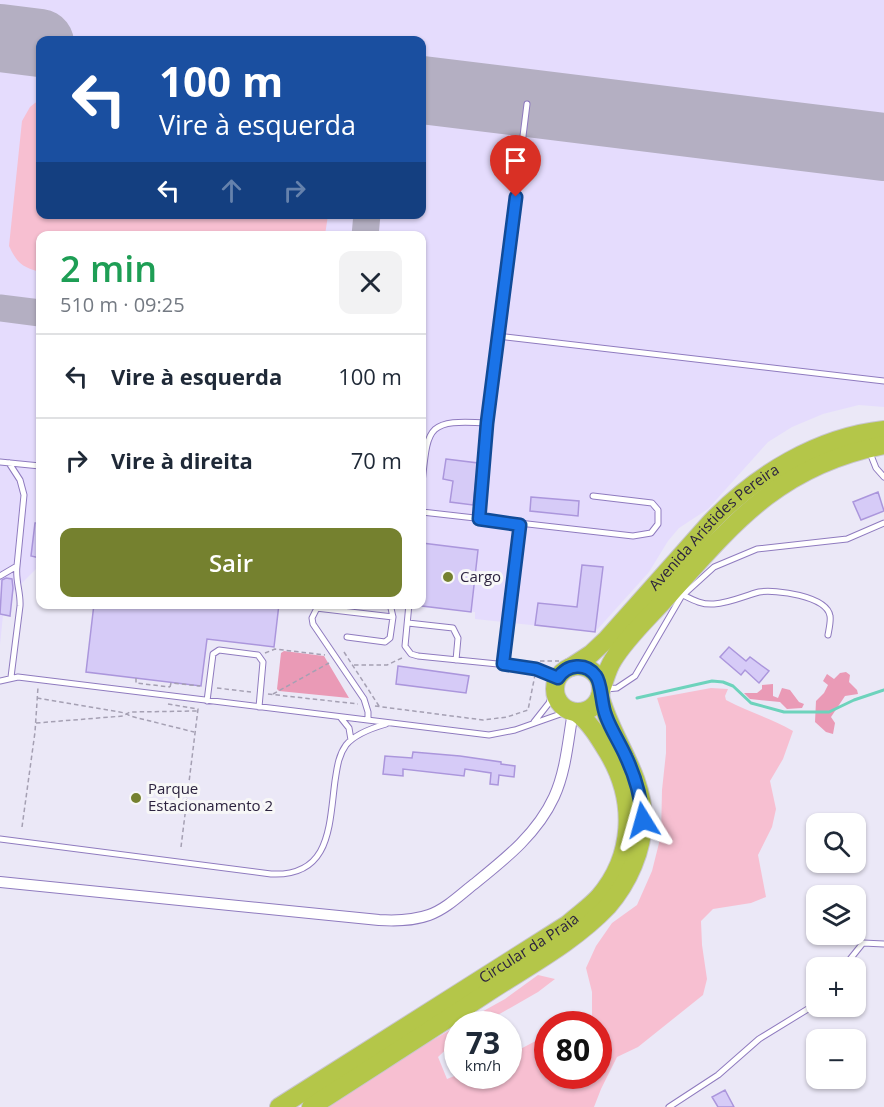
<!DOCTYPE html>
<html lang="pt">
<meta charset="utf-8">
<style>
:root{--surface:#fff;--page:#f2f2f3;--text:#1f2937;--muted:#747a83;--line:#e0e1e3;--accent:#75812f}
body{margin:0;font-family:"Open Sans",sans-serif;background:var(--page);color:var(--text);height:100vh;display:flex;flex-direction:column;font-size:22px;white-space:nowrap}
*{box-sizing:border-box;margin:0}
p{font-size:20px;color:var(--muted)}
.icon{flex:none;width:33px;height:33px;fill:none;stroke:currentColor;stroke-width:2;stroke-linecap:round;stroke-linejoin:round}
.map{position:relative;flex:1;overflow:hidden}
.side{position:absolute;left:36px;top:231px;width:390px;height:378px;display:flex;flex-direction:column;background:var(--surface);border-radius:12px;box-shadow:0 2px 4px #0004}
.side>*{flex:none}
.banner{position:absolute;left:36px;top:36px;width:390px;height:183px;border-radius:12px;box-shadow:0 2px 4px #0004;background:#1a4fa0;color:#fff;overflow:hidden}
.fabs{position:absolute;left:806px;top:813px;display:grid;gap:12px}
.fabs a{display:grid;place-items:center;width:60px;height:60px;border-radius:12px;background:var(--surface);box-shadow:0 2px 4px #0004;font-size:30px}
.speed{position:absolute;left:444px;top:1011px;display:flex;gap:12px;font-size:30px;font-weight:700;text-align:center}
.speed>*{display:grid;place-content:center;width:78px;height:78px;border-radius:50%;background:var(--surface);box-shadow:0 2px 4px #0004;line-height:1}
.speed small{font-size:15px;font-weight:400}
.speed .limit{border:9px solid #d22;background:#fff;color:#111}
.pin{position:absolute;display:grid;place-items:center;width:51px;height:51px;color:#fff;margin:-62px -26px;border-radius:50% 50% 50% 0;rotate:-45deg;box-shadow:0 0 6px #0007}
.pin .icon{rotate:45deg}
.me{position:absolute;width:66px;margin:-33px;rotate:352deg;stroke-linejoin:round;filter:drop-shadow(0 0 4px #0008)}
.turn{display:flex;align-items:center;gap:21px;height:126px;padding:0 24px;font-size:27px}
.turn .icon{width:78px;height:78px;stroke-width:2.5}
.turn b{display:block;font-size:42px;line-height:51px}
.lanes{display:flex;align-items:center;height:57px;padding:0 24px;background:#0003;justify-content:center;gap:30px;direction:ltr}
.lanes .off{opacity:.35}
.round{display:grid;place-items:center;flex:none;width:63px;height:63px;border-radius:12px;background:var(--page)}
.headline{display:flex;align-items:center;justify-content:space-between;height:102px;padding:0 24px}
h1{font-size:36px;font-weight:600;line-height:45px;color:#1e9e55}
.action{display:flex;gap:12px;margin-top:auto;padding:12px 24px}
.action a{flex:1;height:69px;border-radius:12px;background:var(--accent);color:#fff;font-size:24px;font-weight:600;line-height:69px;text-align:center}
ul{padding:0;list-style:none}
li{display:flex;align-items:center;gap:18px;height:84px;padding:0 24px;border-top:2px solid var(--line)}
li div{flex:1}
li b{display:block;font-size:22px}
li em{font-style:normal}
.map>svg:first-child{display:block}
</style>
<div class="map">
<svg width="884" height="1107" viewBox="0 0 884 1107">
<rect width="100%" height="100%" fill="#ebe8f7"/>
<path fill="#e5dcfd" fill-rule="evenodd" d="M0 0H884V407L859 405 823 414 792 427 768 442 708 509 679 528 668 541 649 572 595 632 475 619V612L411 605 422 604V236H40V565L13 592 10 616 3 615 0 645ZM40 40H422V214H40Z"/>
<path fill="#f7bfd1" d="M40 99V214L328 215 325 235 40 236V272C22 267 17 263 9 246L22 121 30 107Z
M711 688 728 689 725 696 726 700C748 712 771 718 793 731L783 759 770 781 776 809 772 827 758 855 766 897 751 903 713 909 701 921 702 945 707 979 703 995 638 1047 617 1057 601 1089 594 1107H323L347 1090 457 1026V1039L438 1057 447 1079 457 1075 508 1076 509 1055 547 1035 548 1076H598V1024H579L592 1019V992L586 968 596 946 612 923 637 905 652 871 661 835 662 790 666 753V726L657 698Z
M538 975 555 979 538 992 482 1024H460L505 999Z"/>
<path fill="#ea9ab6" d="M284 651 324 656 349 698 279 691 277 689 281 653Z
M846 672 850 675 849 682 857 690 858 694 845 696 831 717 835 723 833 734 826 732 815 722 816 701 824 693 828 685 823 681 827 674 834 679 840 673Z
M773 684V696L778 698 782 688 790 690 799 702 804 704 802 708 787 709 780 702 750 699 744 693H757L762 689V685Z"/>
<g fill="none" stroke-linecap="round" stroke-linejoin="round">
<path stroke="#6dd3bc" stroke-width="3" d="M637 698 712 681 723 682 733 686 751 703 784 712H829L854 700 884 690"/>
<path stroke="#b4afc2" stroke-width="27" d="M365 236 367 214
M0 308 40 313"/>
<path stroke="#b4afc2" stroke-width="68" d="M0 38 40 43
M422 90 884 147"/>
</g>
<path fill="#d6cbf7" stroke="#ab96dc" stroke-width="1.5" d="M446 459 478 463 473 505 450 502 453 481 443 479Z
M878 492 884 511 861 520 853 502Z
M531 497 579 501 578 516 530 511Z
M35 523H40V558L31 556Z
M422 543 478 550 471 612 422 606Z
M582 565 603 567 595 632 535 625 538 603 577 607Z
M6 578 12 579 13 588 10 616 0 614 2 580Z
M94 604H279L274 647 207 639 201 686 86 672Z
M729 647 746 661 750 657 769 671 759 683 745 670 741 675 720 657Z
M398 666 469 676 466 693 396 684Z
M413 752 460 756 501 762V764L515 766 514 777 499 775 498 785 490 784 491 773 465 769 464 776 403 769V776L383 774 385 756 412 758Z
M725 1090 734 1107H718L712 1097Z"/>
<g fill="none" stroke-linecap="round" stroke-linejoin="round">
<g stroke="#8f7bbf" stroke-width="7">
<path id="lane" d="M527 104 498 336 884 381
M870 453 876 468 884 477
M0 462 40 466
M9 463 20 480 24 495 17 566
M422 483C428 427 426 419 487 423
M422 512 633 536 651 533 658 524V510L652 503 593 496
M479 519 487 423 498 336
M0 576 17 566C15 580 21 593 20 606L11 677
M683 595C693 600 702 605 714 604 730 603 744 596 759 592 775 589 827 596 830 616 831 621 829 629 828 635
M319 604 312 618 313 624 364 699 368 712V720
M409 604 405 646 411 654 418 656 536 668 558 678
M316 608 393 617 390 604
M408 623 453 628 458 638 456 660
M347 637 385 642 390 638 393 617
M503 664 520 525
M0 681 18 677 489 735 515 730 569 711
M606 689 617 688 635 676 681 597 714 567 757 549 847 539 884 523
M207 701 213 654 219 650 258 655 263 662 259 707
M341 718 349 728 351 740
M534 722 549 703 555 689
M0 839 271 874C331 877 329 826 335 781 337 769 338 756 346 745 355 734 372 728 386 724
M843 968 863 943 884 944
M669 1107 718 1075 759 1039 816 1004"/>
</g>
<g stroke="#8f7bbf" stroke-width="12">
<path id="street" d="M0 882 379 920C396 921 412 921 429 915 446 909 460 895 474 884 505 859 537 834 554 797 566 771 568 740 573 712"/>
</g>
<g stroke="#c8c6cd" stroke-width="20">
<g id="highway">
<circle cx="578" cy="689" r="23"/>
<path id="s1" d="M571 667 591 654 607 639 711 522C756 475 818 437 884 430"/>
<path d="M601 690C605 680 607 669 613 660 626 638 650 616 667 597 734 522 780 465 884 445"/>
<path id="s2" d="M279 1107 568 924C578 915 590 907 599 897 634 856 636 802 610 756 601 741 591 723 577 713"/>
<path d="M311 1107C371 1068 431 1030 490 991 530 965 575 941 608 906 628 883 643 850 643 819 643 774 611 738 600 696"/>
</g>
</g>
<path stroke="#a5a0b3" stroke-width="1.5" stroke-dasharray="4.5 3" stroke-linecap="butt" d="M344 652 379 706
M265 653 275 649 325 655
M540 661H559
M354 665H387L404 657
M136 678V683L170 687
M170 687 171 683 200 686
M217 688 251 692
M268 694 358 704
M273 694 329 663
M37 698 125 713 130 716 194 732
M168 704 198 709 181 847
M375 706 483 720 507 717 528 710 535 675
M36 723 123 716 130 712 197 711
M22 827 35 732 38 687"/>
<use href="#lane" stroke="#fff" stroke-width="5"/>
<use href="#street" stroke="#fff" stroke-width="10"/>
<use href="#highway" stroke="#b4c649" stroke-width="18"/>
</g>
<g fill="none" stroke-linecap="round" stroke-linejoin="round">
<g stroke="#114b97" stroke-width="15">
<path id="route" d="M516 197 487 423 479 519 520 525 503 664 536 669 558 678C567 664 586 662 596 676 602 684 601 704 606 716 611 730 620 743 626 757 636 778 641 797 643 820"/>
</g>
<use href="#route" stroke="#1a73e8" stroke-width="10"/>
</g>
<g fill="#75812f" stroke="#f7f7f7" stroke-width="2">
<circle cx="448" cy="577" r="6"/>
<circle cx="136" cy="798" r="6"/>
</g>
<g text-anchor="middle" stroke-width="6" stroke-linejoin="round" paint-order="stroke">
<g font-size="15" fill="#2c233f" stroke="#f7f7f7">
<text dy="5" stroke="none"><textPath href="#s1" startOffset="201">Avenida Aristides Pereira</textPath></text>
<text dy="5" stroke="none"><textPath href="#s2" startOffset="296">Circular da Praia</textPath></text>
</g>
<g font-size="15" fill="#2c233f" stroke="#f7f7f7" text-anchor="start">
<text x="460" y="582">Cargo</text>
<text x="148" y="794">Parque<tspan x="148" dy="17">Estacionamento 2</tspan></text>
</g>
</g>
</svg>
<div class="fabs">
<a><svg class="icon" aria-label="search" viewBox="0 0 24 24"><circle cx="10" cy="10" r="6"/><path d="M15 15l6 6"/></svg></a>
<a><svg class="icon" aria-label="layers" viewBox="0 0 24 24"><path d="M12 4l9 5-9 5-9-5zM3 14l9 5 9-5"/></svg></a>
<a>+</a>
<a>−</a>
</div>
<div class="speed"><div>73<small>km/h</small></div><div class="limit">80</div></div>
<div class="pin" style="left:516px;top:197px;background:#d93025"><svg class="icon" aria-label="arrive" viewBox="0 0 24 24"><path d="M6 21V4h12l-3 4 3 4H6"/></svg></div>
<svg class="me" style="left:643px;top:820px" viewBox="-20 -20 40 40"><path d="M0-17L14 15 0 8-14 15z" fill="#1a73e8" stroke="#fff" stroke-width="4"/></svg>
<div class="banner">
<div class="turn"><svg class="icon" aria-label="left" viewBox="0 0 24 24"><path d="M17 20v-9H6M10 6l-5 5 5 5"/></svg><div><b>100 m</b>Vire à esquerda</div></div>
<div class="lanes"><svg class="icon" aria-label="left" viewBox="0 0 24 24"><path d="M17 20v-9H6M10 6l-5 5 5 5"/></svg><svg class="icon off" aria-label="ahead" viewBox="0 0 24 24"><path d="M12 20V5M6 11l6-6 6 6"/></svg><svg class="icon off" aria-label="right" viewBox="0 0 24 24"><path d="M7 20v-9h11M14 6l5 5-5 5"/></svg></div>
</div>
<section class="side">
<div class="headline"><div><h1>2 min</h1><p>510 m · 09:25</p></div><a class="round"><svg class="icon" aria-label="close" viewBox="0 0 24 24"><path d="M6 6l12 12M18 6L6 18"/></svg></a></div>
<ul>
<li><svg class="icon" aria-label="left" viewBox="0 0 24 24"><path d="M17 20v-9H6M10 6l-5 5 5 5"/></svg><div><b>Vire à esquerda</b></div><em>100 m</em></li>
<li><svg class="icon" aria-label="right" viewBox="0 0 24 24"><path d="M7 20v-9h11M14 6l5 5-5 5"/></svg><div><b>Vire à direita</b></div><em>70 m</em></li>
</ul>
<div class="action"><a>Sair</a></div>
</section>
</div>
